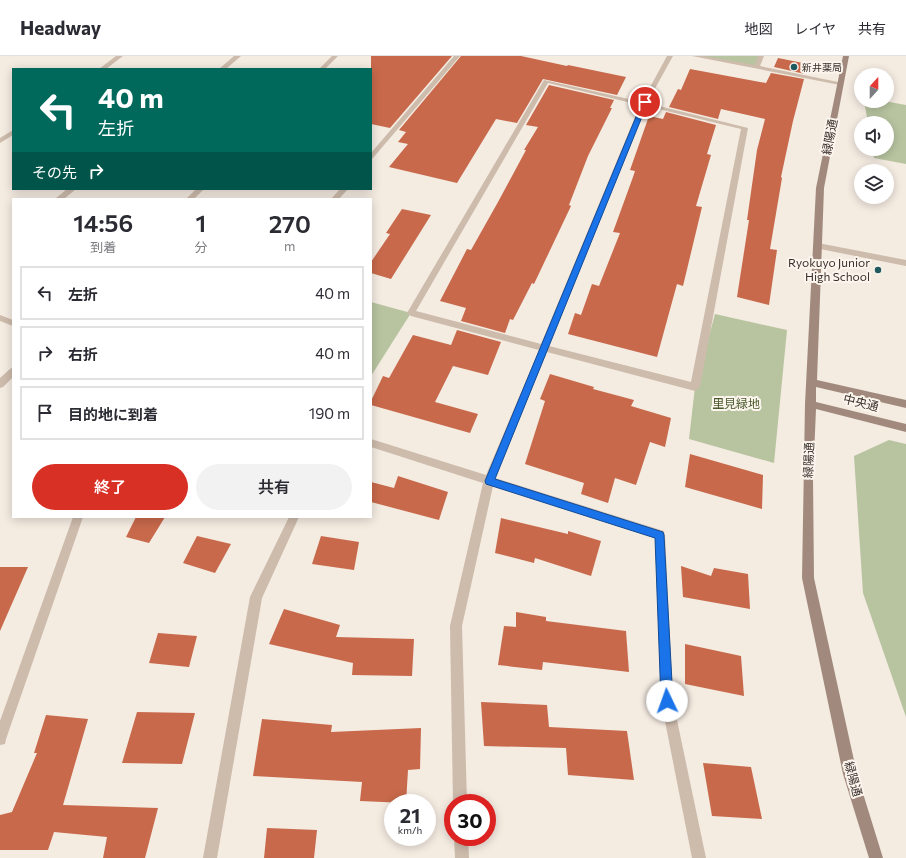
<!DOCTYPE html>
<html lang="ja">
<meta charset="utf-8">
<style>
:root{--surface:#fff;--page:#f2f2f3;--text:#2b2b33;--muted:#7c7c81;--line:#e1e1e2;--accent:#d93025}
body{margin:0;font-family:Commissioner,"Noto Sans JP",sans-serif;background:var(--page);color:var(--text);height:100vh;display:flex;flex-direction:column;font-size:15px;white-space:nowrap}
*{box-sizing:border-box;margin:0}
p{font-size:13px;color:var(--muted)}
.icon{flex:none;width:22px;height:22px;fill:none;stroke:currentColor;stroke-width:2;stroke-linecap:round;stroke-linejoin:round}
.map{position:relative;flex:1;overflow:hidden}
.details{position:absolute;left:12px;top:142px;width:360px;height:320px;display:flex;flex-direction:column;background:var(--surface);border-radius:0px;box-shadow:0 2px 10px #0003}
.details>*{flex:none}
.banner{position:absolute;left:12px;top:12px;width:360px;height:122px;border-radius:0px;box-shadow:0 2px 10px #0003;background:#00695c;color:#fff;overflow:hidden}
.needle{width:26px;rotate:21deg}
.controls{position:absolute;left:854px;top:12px;display:grid;gap:8px}
.controls a{display:grid;place-items:center;width:40px;height:40px;border-radius:50%;background:var(--surface);box-shadow:0 2px 10px #0003;font-size:20px}
.speed{position:absolute;left:384px;top:738px;display:flex;gap:8px;font-size:20px;font-weight:700;text-align:center}
.speed>*{display:grid;place-content:center;width:52px;height:52px;border-radius:50%;background:var(--surface);box-shadow:0 2px 10px #0003;line-height:1}
.speed small{font-size:10px;font-weight:400}
.speed .limit{border:6px solid #d22;background:#fff;color:#111}
.pin{position:absolute;display:grid;place-items:center;width:34px;height:34px;color:#fff;margin:-17px;border:2px solid #fff;border-radius:50%;box-shadow:0 1px 4px #0007}
.me{position:absolute;width:44px;margin:-22px;rotate:357deg;stroke-linejoin:round;filter:drop-shadow(0 0 3px #0008)}
.turn{display:flex;align-items:center;gap:14px;height:84px;padding:0 20px;font-size:18px}
.turn .icon{width:52px;height:52px;stroke-width:2.5}
.turn b{display:block;font-size:28px;line-height:34px}
.then{display:flex;align-items:center;height:38px;padding:0 20px;background:#0003;gap:8px;font-size:15px}
.eta{display:flex;justify-content:space-evenly;align-items:center;height:68px;text-align:center}
.eta b{font-size:24px;font-weight:600;line-height:28px}
.action{display:flex;gap:8px;margin-top:auto;padding:8px 20px}
.action a{flex:1;height:46px;border-radius:24px;background:var(--accent);color:#fff;font-size:16px;font-weight:600;line-height:46px;text-align:center}
.action a+a{background:var(--page);color:var(--text)}
ul{padding:0;list-style:none}
li{display:flex;align-items:center;gap:12px;height:54px;margin:0 8px 6px;padding:0 12px;border:2px solid var(--line);border-radius:0px}
li div{flex:1}
li b{display:block;font-size:15px}
li em{font-style:normal}
header{display:flex;align-items:center;gap:24px;box-sizing:border-box;height:56px;padding:0 20px;background:var(--surface);border-bottom:1px solid var(--line)}
header strong{font-size:19px}
nav{display:flex;gap:22px;margin-inline-start:auto;font-size:14px}
.map>svg:first-child{display:block}
</style>
<header>
<strong>Headway</strong>
<nav><a>地図</a><a>レイヤ</a><a>共有</a></nav>
</header>
<div class="map">
<svg width="906" height="802" viewBox="0 0 906 802">
<rect width="100%" height="100%" fill="#f4ebe1"/>
<path fill="#b8c4a0" d="M697 0H761L757 12Z
M864 45H884L906 49V108L874 102 873 93H887V67H868Z
M371 246 411 257 371 320Z
M715 258 787 274 774 407 689 383 695 331Z
M889 384 906 388V661L863 537 854 400Z"/>
<path fill="#c8694b" d="M371 0H452L390 72 371 68Z
M461 0H521L567 10 568 9 626 21 617 39 543 23 517 67 496 63 457 127 389 111 408 88 398 86 406 76 399 74Z
M778 2 808 8 805 18 774 11Z
M690 13 766 27 771 17 804 23 793 65 781 121 782 122 770 193 777 194 769 249 737 241 749 164H747L757 94 765 63 721 53 718 63 669 51 678 33 681 34Z
M549 29 614 44 610 52H612L588 100 569 149 571 150 534 228 532 227 513 264 510 263 505 277 461 265 466 252 440 245 467 193 471 194 498 146 526 94H524L538 71 526 69Z
M666 56 716 69 707 98 711 99 696 150 702 151 683 230 677 228 657 301 568 278 575 257 581 259 592 228 599 230 620 177 613 176 633 121 635 115 630 114 649 60 663 63Z
M402 153 431 159 391 223 371 217V206L390 178 386 177Z
M457 274 501 286 488 319 453 310 435 346 478 358 470 377 371 349V345L383 320 389 322 413 279 451 289Z
M550 318 594 331 593 333 634 344 631 350 671 362 665 391 650 386 636 429 615 422 608 447 581 438 584 427 525 408 545 345 540 343Z
M690 398 763 419 762 453 685 431Z
M398 420 448 436 439 464 371 446V426L394 432Z
M136 461H165L149 487 126 481Z
M501 462 568 478V475L601 485 591 520 535 502 534 507 495 497Z
M197 480 231 488 215 517 183 507Z
M321 480 359 486 354 514 312 508Z
M681 510 711 520 714 512 748 518 750 553 683 541Z
M0 511H28L0 575Z
M284 553 340 569 336 581 414 583 412 620 352 619 353 607 269 588Z
M516 556 546 561V565L626 575 629 616 543 606 542 614 498 609 504 570 516 571Z
M158 577 197 580 189 611 149 607Z
M685 588 741 600 744 640 685 628Z
M481 646 547 649 549 671 627 675 634 724 568 719 566 692 484 690Z
M137 656 195 657 182 708 122 707Z
M46 659 88 663 63 749 158 752 145 802H103L107 781 54 776 48 794H0V759L12 756 37 697H34Z
M262 663 332 669 331 676 421 672 420 713 408 714 406 747 360 745 362 726 253 720Z
M703 707 751 711 762 763 712 760Z
M267 772 317 774 314 802H264Z"/>
<g fill="none" stroke-linecap="round" stroke-linejoin="round">
<path fill="#cdbbac" fill-rule="evenodd" d="M818 187 906 204V210L815 192V188Z"/>
<path fill="#cdbbac" fill-rule="evenodd" d="M116 0H123L106 13H99Z
M234 0H241L226 13H219Z
M332 0H338L325 13H319Z
M454 0H460L373 102 371 103V97Z
M667 0H673L647 47 748 72 700 331 695 335 547 296 495 422 664 475 665 479 673 645 706 802H692L661 645 655 482 493 430 462 570 467 747H453L450 570 483 427 371 391V383L486 419 539 294 411 260 407 257 544 24 642 46ZM548 27 640 49 541 288 416 255ZM646 50 741 73 691 326 549 290Z
M692 0H704L755 9 758 0H764L760 10 843 27 840 29Z
M13 74V79L0 87V82Z
M67 133H76L64 143H55Z
M196 133H204L194 143H186Z
M340 133H348L339 143H331Z
M0 259 13 264V270L0 265Z
M13 311V321L3 331 0 332V322L10 313Z
M73 461H83L6 683 5 688 0 689V665Z
M289 461H299L262 542 217 802H203L250 541Z
M454 781H468L469 802H455Z"/>
<path fill="#a18a7d" fill-rule="evenodd" d="M843 0H849L824 132 817 324 906 344V352L816 331V346L906 368V376L816 353 813 423 814 522 857 718 883 802H869L843 718 802 522 805 348 816 132Z"/>
</g>
<path fill="#1a73e8" stroke="#114b97" d="M643 44 648 46 495 423 663 476 664 479 673 645 671 649 667 651 663 649 661 645 655 482 489 429 486 428 485 425Z"/>
<g fill="#1f5a5e" stroke="#fbf5ee" stroke-width="1.5">
<circle cx="794" cy="11" r="4"/>
<circle cx="878" cy="214" r="4"/>
</g>
<g text-anchor="middle" stroke-width="4" stroke-linejoin="round" paint-order="stroke">
<g font-size="10" fill="#3b302b" stroke="#fbf5ee" text-anchor="start">
<text x="802" y="15">新井薬局</text>
</g>
<g font-size="12" fill="#3b302b" stroke="#fbf5ee">
<text transform="translate(830 81) rotate(-79)" y="4">緑陽通</text>
<text transform="translate(861 347) rotate(14)" y="4">中央通</text>
<text transform="translate(809 404) rotate(-88)" y="4">緑陽通</text>
<text transform="translate(853 723) rotate(75)" y="4">緑陽通</text>
</g>
<g font-size="12" fill="#3b302b" stroke="#fbf5ee" text-anchor="end">
<text x="870" y="211">Ryokuyo Junior<tspan x="870" dy="14">High School</tspan></text>
</g>
<g font-size="12" fill="#4a5a2e" stroke="#fbf5ee">
<text x="736" y="352">里見緑地</text>
</g>
</g>
</svg>
<div class="controls">
<a><svg class="needle" viewBox="-14 -14 28 28"><path d="M0-13l5 13h-10z" fill="#e53935"/><path d="M0 13l5-13h-10z" fill="#7c7c81"/></svg></a>
<a><svg class="icon" aria-label="sound" viewBox="0 0 24 24"><path d="M4 9h4l5-4v14l-5-4H4zM17 9q2 3 0 6"/></svg></a>
<a><svg class="icon" aria-label="layers" viewBox="0 0 24 24"><path d="M12 4l9 5-9 5-9-5zM3 14l9 5 9-5"/></svg></a>
</div>
<div class="speed"><div>21<small>km/h</small></div><div class="limit">30</div></div>
<div class="pin" style="left:645px;top:46px;background:#d93025"><svg class="icon" aria-label="arrive" viewBox="0 0 24 24"><path d="M6 21V4h12l-3 4 3 4H6"/></svg></div>
<svg class="me" style="left:667px;top:645px" viewBox="-20 -20 40 40"><circle r="19" fill="#fff"/><path d="M0-13L10 11 0 6-10 11z" fill="#1a73e8"/></svg>
<div class="banner">
<div class="turn"><svg class="icon" aria-label="left" viewBox="0 0 24 24"><path d="M17 20v-9H6M10 6l-5 5 5 5"/></svg><div><b>40 m</b>左折</div></div>
<div class="then">その先<svg class="icon" aria-label="right" viewBox="0 0 24 24"><path d="M7 20v-9h11M14 6l5 5-5 5"/></svg></div>
</div>
<section class="details">
<div class="eta">
<div><b>14:56</b><p>到着</p></div>
<div><b>1</b><p>分</p></div>
<div><b>270</b><p>m</p></div>
</div>
<ul>
<li><svg class="icon" aria-label="left" viewBox="0 0 24 24"><path d="M17 20v-9H6M10 6l-5 5 5 5"/></svg><div><b>左折</b></div><em>40 m</em></li>
<li><svg class="icon" aria-label="right" viewBox="0 0 24 24"><path d="M7 20v-9h11M14 6l5 5-5 5"/></svg><div><b>右折</b></div><em>40 m</em></li>
<li><svg class="icon" aria-label="arrive" viewBox="0 0 24 24"><path d="M6 21V4h12l-3 4 3 4H6"/></svg><div><b>目的地に到着</b></div><em>190 m</em></li>
</ul>
<div class="action"><a>終了</a><a>共有</a></div>
</section>
</div>
